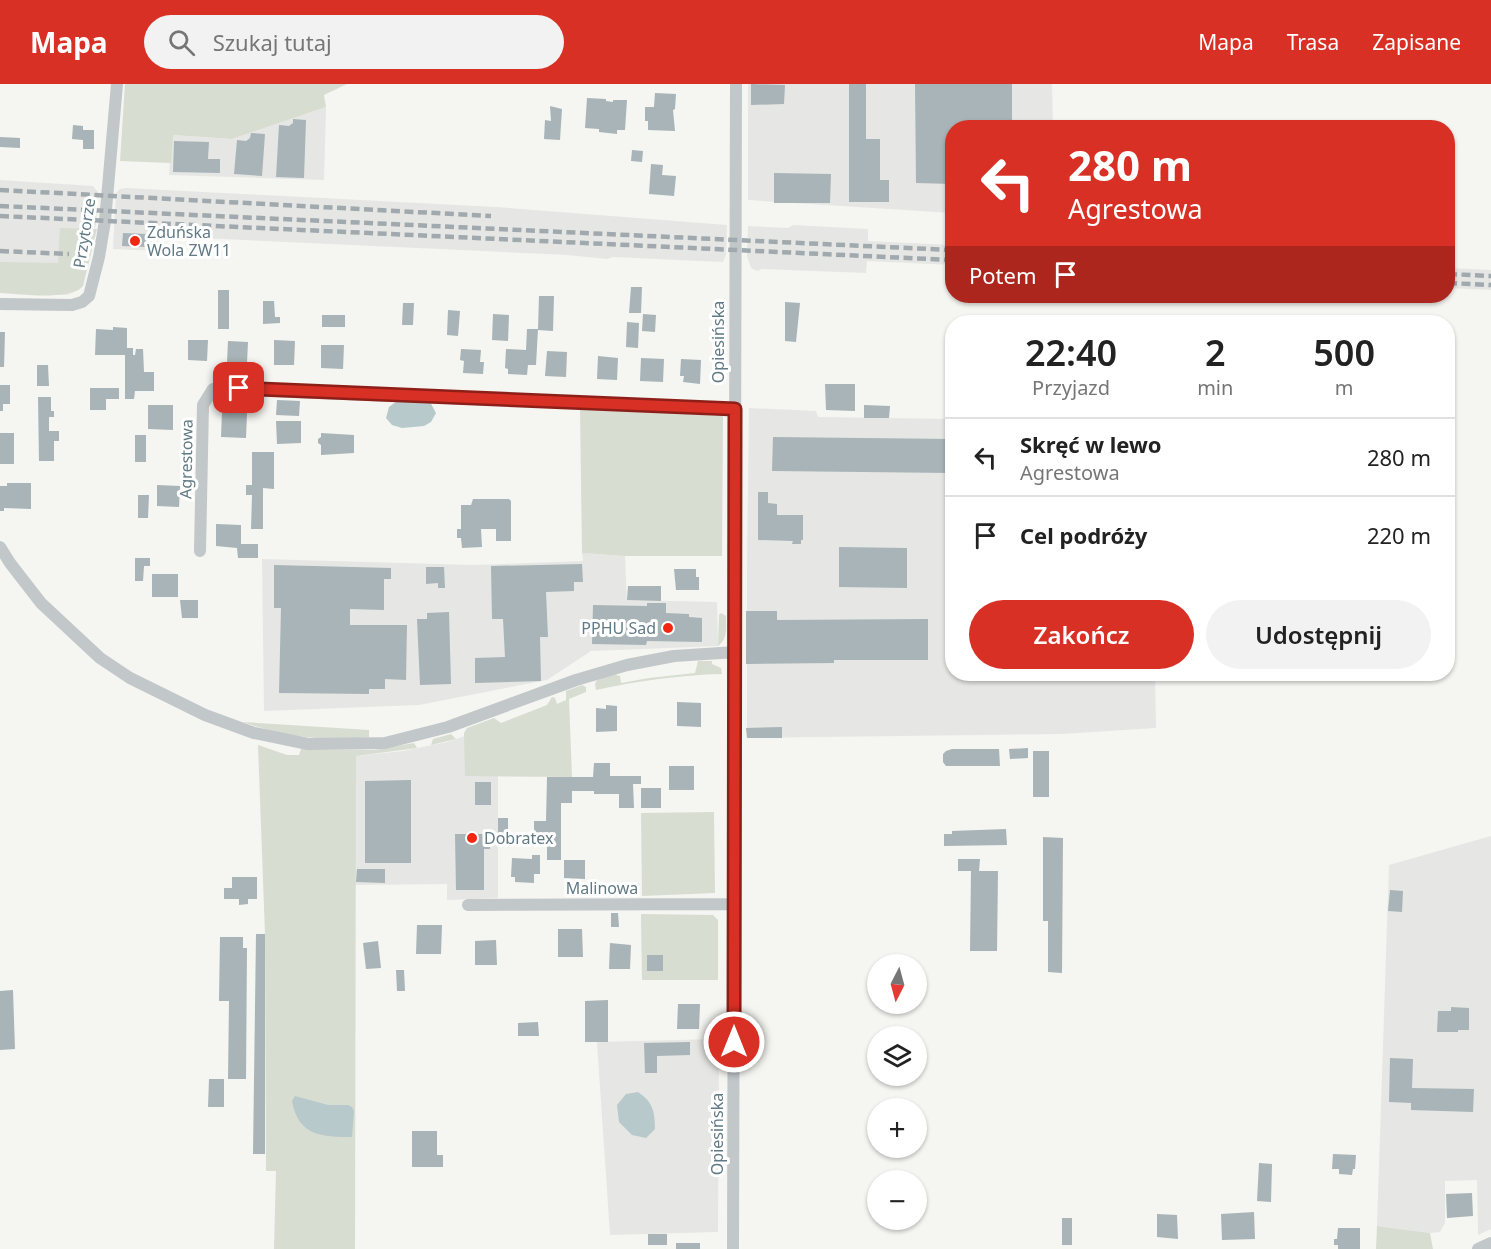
<!DOCTYPE html>
<html lang="pl">
<meta charset="utf-8">
<style>
:root{--surface:#fff;--page:#f2f2f2;--text:#222;--muted:#767676;--line:#e0e0e0;--accent:#d93025}
body{margin:0;font-family:"Noto Sans",sans-serif;background:var(--page);color:var(--text);height:100vh;display:flex;flex-direction:column;font-size:22px;white-space:nowrap}
*{box-sizing:border-box;margin:0}
p{font-size:20px;color:var(--muted)}
.icon{flex:none;width:33px;height:33px;fill:none;stroke:currentColor;stroke-width:2;stroke-linecap:round;stroke-linejoin:round}
.map{position:relative;flex:1;overflow:hidden}
.panel{position:absolute;left:945px;top:231px;width:510px;height:366px;display:flex;flex-direction:column;background:var(--surface);border-radius:24px;box-shadow:0 2px 4px #0004}
.panel>*{flex:none}
.top-card{position:absolute;left:945px;top:36px;width:510px;height:183px;border-radius:24px;box-shadow:0 2px 4px #0004;background:#d93025;color:#fff;overflow:hidden}
.needle{width:39px;rotate:186deg}
.controls{position:absolute;left:867px;top:870px;display:grid;gap:12px}
.controls a{display:grid;place-items:center;width:60px;height:60px;border-radius:50%;background:var(--surface);box-shadow:0 2px 4px #0004;font-size:30px}
.pin{position:absolute;display:grid;place-items:center;width:51px;height:51px;color:#fff;margin:-26px;border-radius:12px;box-shadow:0 3px 9px #0006}
.me{position:absolute;width:66px;margin:-33px;rotate:0deg;stroke-linejoin:round;filter:drop-shadow(0 0 4px #0008)}
.turn{display:flex;align-items:center;gap:21px;height:126px;padding:0 24px;font-size:27px}
.turn .icon{width:78px;height:78px;stroke-width:2.5}
.turn b{display:block;font-size:42px;line-height:51px}
.then{display:flex;align-items:center;height:57px;padding:0 24px;background:#0003;gap:12px;font-size:22px}
.eta{display:flex;justify-content:space-evenly;align-items:center;height:102px;text-align:center}
.eta b{font-size:36px;font-weight:600;line-height:42px}
.action{display:flex;gap:12px;margin-top:auto;padding:12px 24px}
.action a{flex:1;height:69px;border-radius:36px;background:var(--accent);color:#fff;font-size:24px;font-weight:600;line-height:69px;text-align:center}
.action a+a{background:var(--page);color:var(--text)}
ul{padding:0;list-style:none}
li{display:flex;align-items:center;gap:18px;height:78px;padding:0 24px;border-top:2px solid var(--line)}
li div{flex:1}
li b{display:block;font-size:22px}
li em{font-style:normal}
header{display:flex;align-items:center;gap:36px;box-sizing:border-box;height:84px;padding:0 30px;background:var(--accent);color:#fff}
header strong{font-size:28px}
nav{display:flex;gap:33px;margin-inline-start:auto;font-size:21px}
.search{width:420px;height:54px;background:var(--page);display:flex;align-items:center;gap:15px;box-sizing:border-box;padding:0 21px;border-radius:33px;color:var(--muted);font-size:22px}
.map>svg:first-child{display:block}
</style>
<header>
<strong>Mapa</strong>
<div class="search"><svg class="icon" aria-label="search" viewBox="0 0 24 24"><circle cx="10" cy="10" r="6"/><path d="M15 15l6 6"/></svg>Szukaj tutaj</div>
<nav><a>Mapa</a><a>Trasa</a><a>Zapisane</a></nav>
</header>
<div class="map">
<svg width="1491" height="1165" viewBox="0 0 1491 1165">
<rect width="100%" height="100%" fill="#f5f5f1"/>
<path fill="#e6e6e4" d="M748 0H1052L1053 43 952 44V129L748 116Z
M326 23 324 96 169 91 172 51 232 55Z
M0 96 93 102 98 108 96 141 92 150 83 202 79 206 67 211 0 209Z
M127 104 496 123 727 141 726 171 723 178 613 173 607 175 567 171 200 154 199 157 194 156 193 154 160 153 159 167 113 165 116 109 120 105Z
M793 141 868 145V157L952 161V181L867 177 866 189 762 185 757 187 751 184 747 172 748 142 788 144Z
M1448 184 1491 186V206L1448 204Z
M749 324 816 327 818 333 952 335V590H1155L1156 644 1061 650 747 654V483Z
M582 469 625 472 627 516 717 518 718 562 591 567 547 596 419 621 264 627 262 475 473 481 583 477Z
M465 652V692L498 691V814L447 816V800L355 801 356 672 403 667 447 658Z
M1491 752V1145L1478 1151 1477 1096 1445 1097V1139L1440 1148 1430 1149 1377 1142 1389 781Z
M719 955 718 1148 610 1151 597 958Z"/>
<path fill="#d7ddd1" d="M125 0H347L324 11 326 23 232 55 173 51 171 79 120 77Z
M60 144 97 145 83 202C68 217 22 210 0 209V178L58 179Z
M580 324 723 332 722 472H625L582 469Z
M721 529 726 532C726 543 728 555 718 562L719 531Z
M698 577H712V580L721 584 722 590C679 591 638 597 596 606L595 600 597 596 614 590 620 592 621 599 649 594 695 589Z
M582 601 586 603V608L569 615 572 693 465 692 464 649 467 644 494 634 501 639 547 621 552 613 555 614 557 620 566 616V607Z
M243 638 369 646V653C327 658 283 653 243 638Z
M451 650 456 655 431 661 433 655Z
M414 659 417 664 356 672 355 1165H274L276 1087H266L265 850 258 661 287 671H299L301 665 374 666Z
M714 728 715 809 642 812 641 729Z
M641 830 713 831 718 836V896H642Z
M1377 1142 1430 1149 1433 1165H1376Z"/>
<path fill="#b8c9cb" d="M397 317 430 318 436 329 431 338 424 342 402 344 392 341 386 334 389 323Z
M638 1008C653 1018 655 1028 655 1045L646 1054 632 1051 619 1038 617 1021 626 1010Z
M295 1012 328 1021H348L352 1023 354 1027 352 1053C322 1053 298 1052 292 1017Z"/>
<path fill="#a8b4b7" d="M751 0 785 1 784 20 751 21Z
M849 0H866V55H880V96H889V118H849Z
M915 0H1012V44H952V100L916 99Z
M655 9 676 10 675 25 673 26 675 47 648 46V37H645V23H654Z
M587 14 606 15V17L613 18V16H627L625 46H617V50L599 48V45L585 44Z
M550 22 562 25 560 56 544 55 545 36 551 37Z
M293 35 306 36 304 94 276 93 279 41 289 42 293 39Z
M73 41 83 42V46H94V65H83V56L72 55Z
M251 49 265 50 262 92 234 90 237 56 246 57 250 54Z
M0 53 20 54V64L0 63Z
M174 57 209 58 208 75H220V89L173 88Z
M632 66 643 67 642 78 631 77Z
M651 80 663 81 662 91 676 92 674 112 649 110Z
M774 89 831 90 830 119H774Z
M123 149 148 150 147 163 122 162Z
M631 203H642L641 229H629Z
M218 206H229V245H218Z
M539 212H554L553 247 538 246Z
M263 217H274L275 233H280V239L263 240Z
M785 218 800 219 796 258 785 257Z
M403 219H414L413 241H402Z
M448 226 460 227 458 252 447 251Z
M493 230 509 231 508 257 492 256Z
M643 230 656 231 655 248 642 247Z
M322 231H345V243H322Z
M627 238 639 239 638 264 626 263Z
M113 243 127 244V264H133V271H135L136 265H143L144 288H154V307H135L134 315H125V271H95L96 245 113 246Z
M527 245H538L536 281H528L527 291 508 290V285L505 284 506 265 526 266Z
M0 248H5L4 283H0Z
M188 256H208L207 277 188 276Z
M274 256 295 257 294 281H274Z
M228 257 248 258 247 279 227 278Z
M321 261H344L343 285 321 284Z
M461 265 481 266 480 278H484L483 290 463 289 464 277 460 276Z
M547 267 567 268 566 293 545 292Z
M598 272 618 274 617 296 597 295Z
M641 274 664 275 663 298 640 297Z
M681 275 701 276 700 300 683 298 684 292H680Z
M37 281H48L49 302H37Z
M825 300H855V327L826 326Z
M0 301H10V320H3V327H0Z
M90 304H119V315H106V326H90Z
M38 313H51V327H54V333H49V347H59V357H54V377H39Z
M277 316 300 317 299 332 276 331Z
M148 321H173V346L148 345Z
M864 321 890 322 889 334H864Z
M222 328 247 329 246 354 221 353Z
M276 337H301V359L277 360Z
M0 349H14V380H0Z
M321 349 354 351V369L321 371V361L318 359V355L321 353Z
M135 351H146V378H135Z
M773 353 952 355V389L772 387Z
M252 368H274V405L263 404V445H251L252 411H246V401H252Z
M7 399H31V425L4 424V427H0V402H7Z
M157 401 180 402 179 423 157 422Z
M758 408H768V419L777 420V431H803V456H801V460H792L793 457 758 456Z
M138 411H149L148 434H138Z
M473 415H509L511 417V457H496V445H481L482 463 462 464 461 454H457V445H461V421H471Z
M216 440 241 441V460H258V474H238L237 464 216 462Z
M839 463 907 464V504L839 503Z
M135 474H150V482H144L143 497H135Z
M582 480 583 498H574V507L546 508 548 553H540L541 597 475 599V574L505 573 503 535H492L491 482Z
M274 481 391 484V495H384V526L350 525V541H407L406 596 385 595V605H369V610L279 609 281 524H274Z
M426 483H444L445 504H438V499L426 500Z
M674 485H696V493H699V506H676Z
M152 490H178V513H152Z
M628 502H661V517L627 516Z
M180 516H198V534H182Z
M647 519H666V529L689 530V533L702 534V558L647 557 646 561 592 560 593 521 647 522Z
M746 527H777V536L928 535V576H834V579L746 580Z
M449 528 451 600 420 601 417 535H427V529Z
M677 618 701 619V643L677 642Z
M606 621 617 622V647L596 648V624L606 625Z
M782 643V654H747L746 644Z
M1028 664V674L1010 675 1009 665Z
M952 665H999L1000 682H946L943 678V670L946 667Z
M1033 667H1049V713H1033Z
M594 679H610V692H641V700H633L634 724H619V710H594V707H572V719H561V776H547V755H534V737H546L547 693H593Z
M669 682H694V706H669Z
M411 696V779H365V697Z
M475 698H491V721H475Z
M641 704H661V724H641Z
M498 734H508V756H498Z
M1006 745 1007 761 944 762V750H952V747Z
M455 750H490V765H484V806H456Z
M1043 753 1063 754 1062 889 1048 888V837H1043Z
M532 771H540V790H534V799L515 798V793H511L512 774 532 775Z
M958 775H980L979 787H998L997 867H970L971 787H958Z
M564 776H585V795L564 794Z
M357 785H385V799L356 798Z
M232 793H257V815H248V820L239 821V815H224V804H232Z
M1390 806 1403 807 1402 828 1388 827Z
M611 829H618L619 843H611Z
M417 841H442L441 870H416Z
M558 845H582L583 873H558Z
M256 850H265V1070H253Z
M220 853H243V864H247L246 995H228L229 917H219Z
M496 856 497 881H475V857Z
M378 857 381 884 366 885 363 859Z
M610 859 631 861 630 885H609Z
M647 871H663V887H647Z
M396 886H404L405 907H397Z
M13 906 15 965 0 966V907Z
M608 916V958H585V917Z
M678 920H700L699 945H677Z
M1451 923 1469 924V946H1458V948H1437L1438 927H1451Z
M538 938 539 952H518V939Z
M690 958V971L657 972V989H645L644 959Z
M1390 974 1413 975 1412 1004 1474 1005 1473 1028 1411 1026V1019L1389 1018Z
M209 995H224V1023H208Z
M412 1047H437V1071H443V1083H412Z
M1333 1070 1356 1071 1355 1085H1353L1352 1091 1339 1090V1085H1332Z
M1259 1079 1272 1080 1271 1118 1257 1117Z
M1472 1109 1473 1132 1447 1134 1446 1110Z
M1254 1128 1255 1155 1222 1156 1221 1130Z
M1157 1130 1177 1131 1178 1155 1157 1153Z
M1062 1134H1072V1161H1062Z
M1338 1144H1360V1165H1338V1161H1334V1155H1337Z
M648 1150H667V1161H648Z
M676 1159H700V1165H676Z"/>
<g fill="none" stroke-linecap="round" stroke-linejoin="round">
<path stroke="#c2c7ca" stroke-width="12" d="M0 220 72 221 82 218 89 212 99 173 105 137 117 0
M0 463 10 479 41 519 100 574 130 594 205 631 254 649 308 660 385 659 448 643 576 596 627 581 674 572 736 568
M200 467 203 321 213 305 735 325
M468 821 735 820
M733 1165 736 0
M1478 1165 1491 1159"/>
<path stroke="#a0a9ad" stroke-width="4.5" stroke-dasharray="9 4.5" stroke-linecap="butt" d="M0 106 491 132
M0 122 952 166
M0 132 952 176
M0 167 69 170
M1448 190 1491 192
M1448 199 1491 201"/>
</g>
<g fill="none" stroke-linecap="round" stroke-linejoin="round">
<g stroke="#8d1f18" stroke-width="15">
<path id="route" d="M239 304 735 325 734 958"/>
</g>
<use href="#route" stroke="#d93025" stroke-width="10"/>
</g>
<g fill="#f32612" stroke="#fff" stroke-width="2">
<circle cx="135" cy="157" r="6"/>
<circle cx="668" cy="544" r="6"/>
<circle cx="472" cy="754" r="6"/>
</g>
<g text-anchor="middle" stroke-width="6" stroke-linejoin="round" paint-order="stroke">
<g font-size="16" fill="#617a85" stroke="#fff" text-anchor="start">
<text x="147" y="154">Zduńska<tspan x="147" dy="18">Wola ZW11</tspan></text>
<text x="656" y="550" text-anchor="end">PPHU Sad</text>
<text x="484" y="760">Dobratex</text>
</g>
<g font-size="16" fill="#617a85" stroke="#fff">
<text transform="translate(84 149) rotate(-81)" y="6">Przytorze</text>
<text transform="translate(718 258) rotate(-90)" y="6">Opiesińska</text>
<text transform="translate(186 375) rotate(-89)" y="6">Agrestowa</text>
<text x="602" y="810">Malinowa</text>
<text transform="translate(717 1050) rotate(-90)" y="6">Opiesińska</text>
</g>
</g>
</svg>
<div class="controls">
<a><svg class="needle" viewBox="-14 -14 28 28"><path d="M0-13l5 13h-10z" fill="#e53935"/><path d="M0 13l5-13h-10z" fill="#767676"/></svg></a>
<a><svg class="icon" aria-label="layers" viewBox="0 0 24 24"><path d="M12 4l9 5-9 5-9-5zM3 14l9 5 9-5"/></svg></a>
<a>+</a>
<a>−</a>
</div>
<div class="pin" style="left:239px;top:304px;background:#d93025"><svg class="icon" aria-label="arrive" viewBox="0 0 24 24"><path d="M6 21V4h12l-3 4 3 4H6"/></svg></div>
<svg class="me" style="left:734px;top:958px" viewBox="-20 -20 40 40"><circle r="17" fill="#d93025" stroke="#fff" stroke-width="3"/><path d="M0-11L8 9 0 5-8 9z" fill="#fff"/></svg>
<div class="top-card">
<div class="turn"><svg class="icon" aria-label="left" viewBox="0 0 24 24"><path d="M17 20v-9H6M10 6l-5 5 5 5"/></svg><div><b>280 m</b>Agrestowa</div></div>
<div class="then">Potem<svg class="icon" aria-label="arrive" viewBox="0 0 24 24"><path d="M6 21V4h12l-3 4 3 4H6"/></svg></div>
</div>
<section class="panel">
<div class="eta">
<div><b>22:40</b><p>Przyjazd</p></div>
<div><b>2</b><p>min</p></div>
<div><b>500</b><p>m</p></div>
</div>
<ul>
<li><svg class="icon" aria-label="left" viewBox="0 0 24 24"><path d="M17 20v-9H6M10 6l-5 5 5 5"/></svg><div><b>Skręć w lewo</b><p>Agrestowa</p></div><em>280 m</em></li>
<li><svg class="icon" aria-label="arrive" viewBox="0 0 24 24"><path d="M6 21V4h12l-3 4 3 4H6"/></svg><div><b>Cel podróży</b></div><em>220 m</em></li>
</ul>
<div class="action"><a>Zakończ</a><a>Udostępnij</a></div>
</section>
</div>
